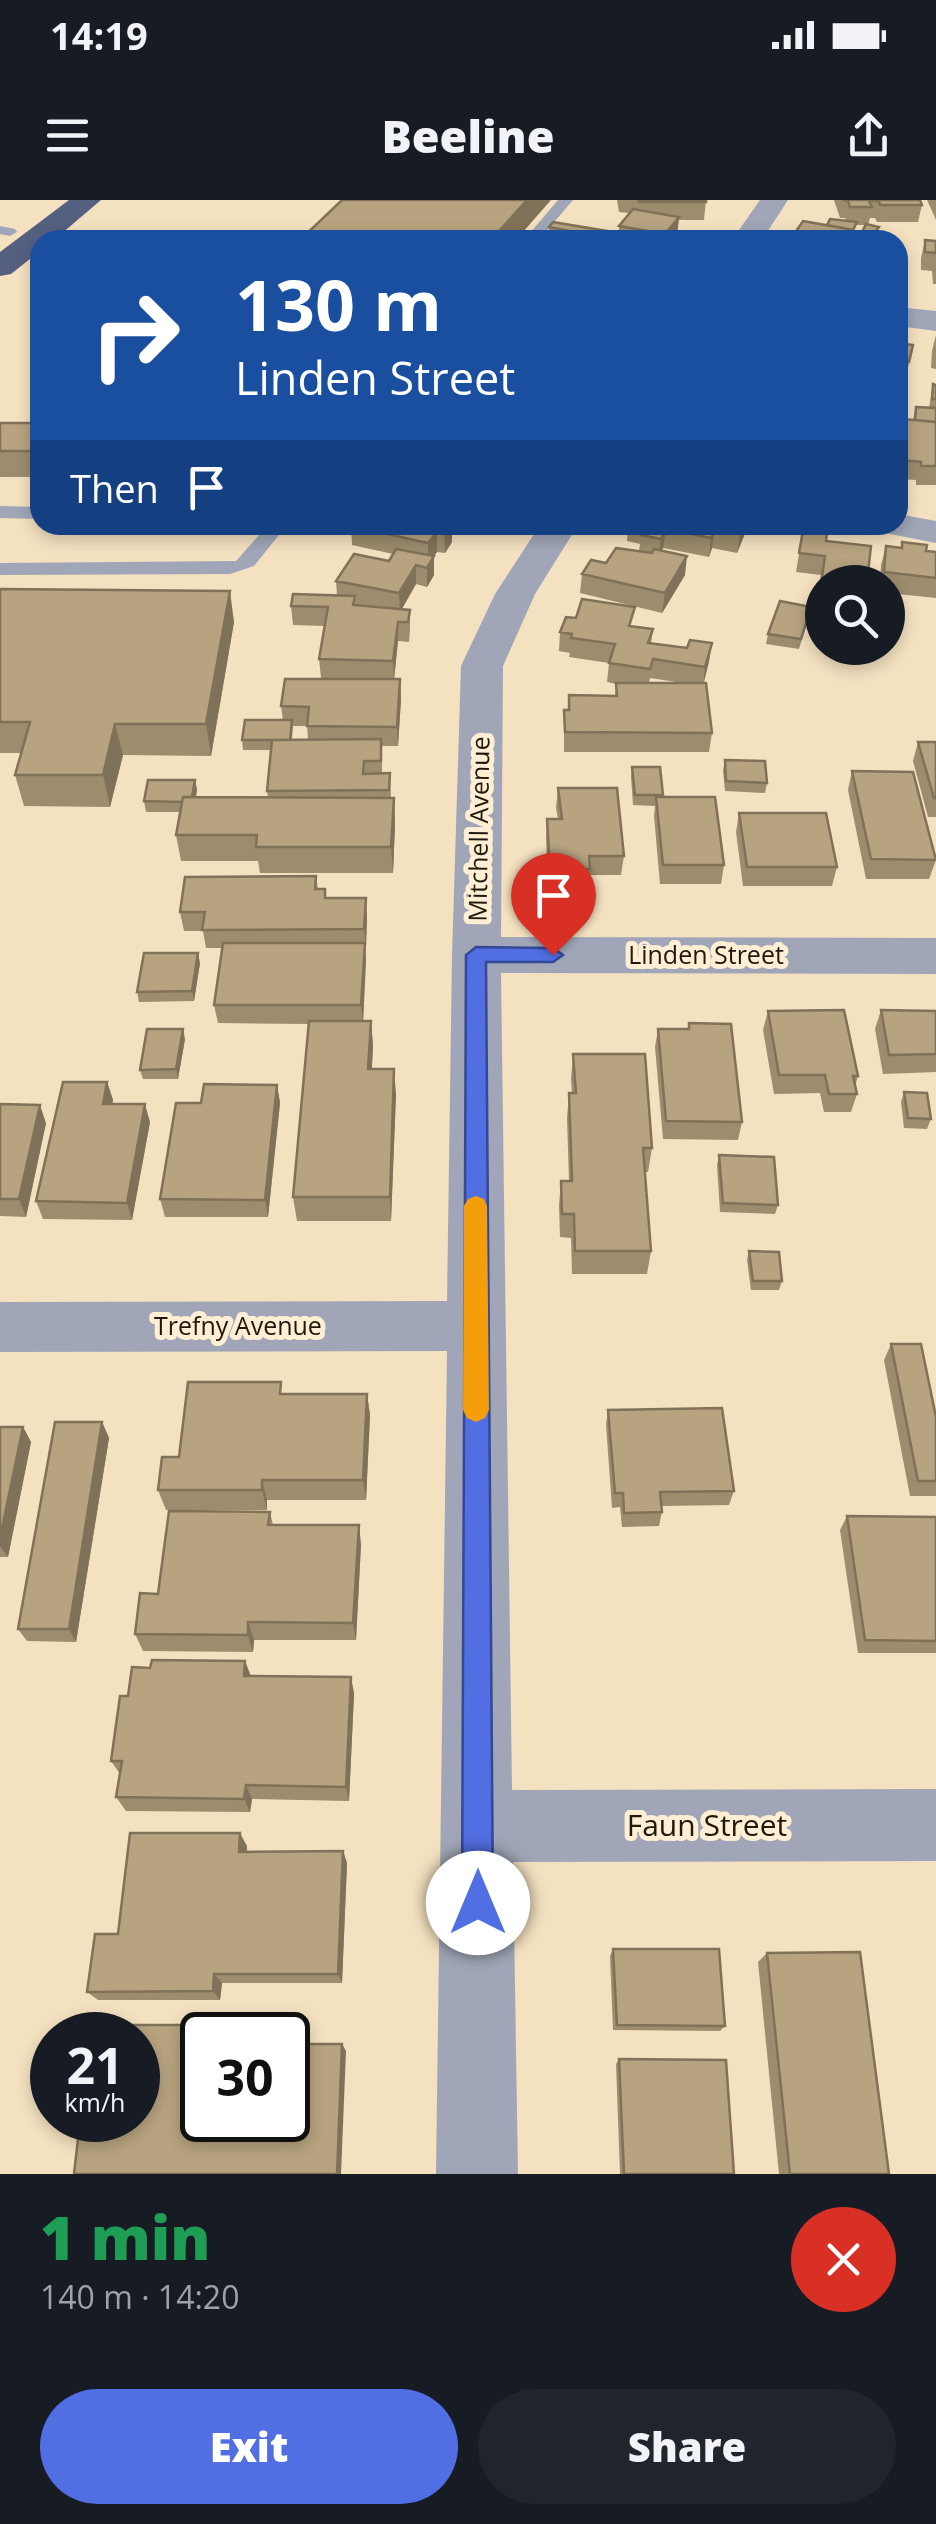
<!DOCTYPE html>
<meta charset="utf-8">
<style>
:root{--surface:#171b24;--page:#20242c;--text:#f1f3f6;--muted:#9ea1a6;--accent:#526ee3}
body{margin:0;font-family:"Open Sans",sans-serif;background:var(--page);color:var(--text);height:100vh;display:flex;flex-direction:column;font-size:38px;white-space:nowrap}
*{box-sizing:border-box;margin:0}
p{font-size:32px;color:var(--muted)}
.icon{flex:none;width:55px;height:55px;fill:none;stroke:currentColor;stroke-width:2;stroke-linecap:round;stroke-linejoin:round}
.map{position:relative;height:1974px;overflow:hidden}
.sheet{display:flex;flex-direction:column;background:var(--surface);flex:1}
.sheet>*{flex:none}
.guide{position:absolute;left:30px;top:30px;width:878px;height:305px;border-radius:30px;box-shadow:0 5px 15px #0003;background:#1a4fa0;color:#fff;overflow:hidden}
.controls{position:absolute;left:805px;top:365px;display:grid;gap:20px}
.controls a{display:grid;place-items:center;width:100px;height:100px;border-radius:50%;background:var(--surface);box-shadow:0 5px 15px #0003;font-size:50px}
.speed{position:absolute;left:30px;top:1812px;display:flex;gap:20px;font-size:50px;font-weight:700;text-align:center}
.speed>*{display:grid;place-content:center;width:130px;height:130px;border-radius:50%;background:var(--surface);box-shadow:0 5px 15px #0003;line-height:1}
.speed small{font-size:25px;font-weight:400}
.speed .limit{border:5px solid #111;border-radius:15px;background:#fff;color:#111}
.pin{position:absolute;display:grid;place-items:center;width:85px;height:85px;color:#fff;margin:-102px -42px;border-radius:50% 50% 50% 0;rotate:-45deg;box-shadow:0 0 10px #0007}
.pin .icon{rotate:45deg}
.me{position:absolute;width:110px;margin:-55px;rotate:0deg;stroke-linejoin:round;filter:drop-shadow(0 0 8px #0008)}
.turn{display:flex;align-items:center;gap:35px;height:210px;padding:0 40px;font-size:45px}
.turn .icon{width:130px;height:130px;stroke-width:2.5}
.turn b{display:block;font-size:70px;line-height:85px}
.then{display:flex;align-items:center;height:95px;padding:0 40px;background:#0003;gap:20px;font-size:38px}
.round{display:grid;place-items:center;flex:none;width:105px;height:105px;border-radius:52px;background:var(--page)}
.overview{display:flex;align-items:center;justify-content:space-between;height:170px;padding:0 40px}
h1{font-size:60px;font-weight:800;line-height:75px;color:#1e9e55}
.primary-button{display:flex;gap:20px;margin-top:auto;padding:20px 40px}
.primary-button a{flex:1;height:115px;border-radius:60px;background:var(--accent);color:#fff;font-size:40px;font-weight:800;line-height:115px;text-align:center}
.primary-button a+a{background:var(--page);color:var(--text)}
.status{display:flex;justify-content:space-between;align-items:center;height:70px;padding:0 50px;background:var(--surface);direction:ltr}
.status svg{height:28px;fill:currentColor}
header{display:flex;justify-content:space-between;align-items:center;height:130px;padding:0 40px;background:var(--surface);font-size:45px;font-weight:800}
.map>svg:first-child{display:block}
</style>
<div class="status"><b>14:19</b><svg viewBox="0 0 49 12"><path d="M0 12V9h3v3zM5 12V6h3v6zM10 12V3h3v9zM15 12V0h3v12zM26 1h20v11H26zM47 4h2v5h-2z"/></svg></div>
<header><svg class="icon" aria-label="menu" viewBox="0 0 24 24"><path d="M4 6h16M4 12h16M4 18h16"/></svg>Beeline<svg class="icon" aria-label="share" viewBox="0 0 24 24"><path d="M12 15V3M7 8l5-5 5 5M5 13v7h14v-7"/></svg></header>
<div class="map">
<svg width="936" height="1974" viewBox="0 0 936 1974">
<rect width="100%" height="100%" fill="#f4e1c0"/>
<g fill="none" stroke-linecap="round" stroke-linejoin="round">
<path fill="#a0a6b7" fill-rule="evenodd" d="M558 0H573L539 40H524Z
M0 26 15 29 17 32 10 36 0 34Z
M0 306 40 307V319L0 318Z
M268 325H287L254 366 230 374 0 375V363L236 361Z"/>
<path fill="#a0a6b7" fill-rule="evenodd" d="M760 0H788L762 40H732Z
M898 107 936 111V131L898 126Z
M898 314 936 321V343L885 333 879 325H898Z
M540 325H578L535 394 503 466 501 737 936 738V774L501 773 512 1590 936 1589V1661L513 1662 518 1974H436L447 1151 0 1152V1102L447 1101 452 755 461 466 495 394Z"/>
<path fill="#556081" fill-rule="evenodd" d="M69 0H101L54 40H40V51L11 74 0 76V52Z"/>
</g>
<path fill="#9d8c6d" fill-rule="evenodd" d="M617 0H706L704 20H679L677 34 673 40H548L549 27 619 33V26L629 13 619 12Z
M834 0H920L922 5 918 22H877L875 18H870L868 25 879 27 875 40H851L827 25 846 21 845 18H840ZM856 25H865L859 38 852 37Z
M927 0H936V20Z
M925 40 936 41V84H933L932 71 921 70V58Z
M936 135V169L931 168 932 151Z
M898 143 913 145 907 172 898 171Z
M933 184 936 185V285H916V280L898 279V238L902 219 913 220 916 207 929 208Z
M0 223H40V277H0Z
M351 325H452V342L445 353 437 352 434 356V375L427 387 416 384 402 409 410 410V429L409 442 398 441 394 479H400L401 499 398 546H382V573H390L391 598H394L395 624 393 673H260L258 661H181L176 635 180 612H146L144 601 195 580 197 590 196 597 268 598 267 591 271 550H243L242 540 283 520 281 506 355 479 321 478 319 459 325 426 293 425 291 406 337 395 336 381 389 361 393 354 352 345ZM293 526H307L308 539 292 540Z
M628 325H747L746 331 737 353 712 348 709 357 663 348 662 350 685 375 662 413 580 393 582 374 639 351 640 344 627 341Z
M803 330 827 333 822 382V411H816L821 375 796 372Z
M902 342 926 351 936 352V398L888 393V382H880L881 365 886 346 901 348Z
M0 389 234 422 211 556 123 555 110 607 24 606 15 575 21 553H0Z
M809 417 799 449 766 444 768 434Z
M633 426 653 429 651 443 687 448 712 443 703 483 712 533 709 552H564V510H568L569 495 615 496 616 484 607 482 609 463 569 457 570 453 559 451 560 432ZM650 478 683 483H649Z
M918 542H936V617H928L913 561Z
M725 560 767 583 765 593 725 591 723 570Z
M632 567H660L663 597 724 665 721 684H660L654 616 655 606 633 605 631 577Z
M852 571 936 660 929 679H866L848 590Z
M558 588 624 656 621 675H589L588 688H548L546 638 547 619H558L556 608Z
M739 613 837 667 832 686H743L736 632Z
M316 676 318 689 326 698 367 716 363 821H371L373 846 372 869 396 894 391 1021H297L293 997 309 824 218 823 214 805 222 748H206L203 731H184L180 712Z
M200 763 194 801 139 802 137 792Z
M881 810 936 811V872L883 874 875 829Z
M768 811 858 876 855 886 857 894 851 912H824L820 893 774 894 763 830Z
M689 823 742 922 738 940 663 939 655 847 658 829H688Z
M185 839 178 879H143L140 870Z
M573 854 652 948 648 972H645L651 1051 647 1074H572L571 1038 560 1037 559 1005 561 981H569L567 918 569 893H572L571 879Z
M107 882 113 900 112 904 150 922 132 1020 43 1019 36 1001Z
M277 885 280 903 268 1017H165L160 999 201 903Z
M904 892 931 919 927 929 904 928 901 902Z
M0 904 46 923 26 1017 0 1016Z
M719 955 778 1005 775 1014 720 1012 717 965Z
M749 1051 782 1081 779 1090H751L747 1060Z
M891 1144 936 1217V1296H910L884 1160Z
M283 1194H367L370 1215 366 1300H267V1310H166L158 1290 179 1257Z
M608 1210 734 1291 729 1305 662 1306V1312L659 1326 622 1327 620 1307 612 1308 606 1225Z
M102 1222 109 1238 76 1442 27 1441 18 1429Z
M0 1227H23L31 1242 8 1357H0Z
M270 1312 273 1325 361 1344 356 1440H254L253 1452 143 1451 135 1434 158 1394Z
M847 1316 936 1317V1453H858L840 1330Z
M245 1461 251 1476 351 1477 354 1494 349 1601 252 1599 250 1612 126 1611 116 1597 120 1574 111 1561 128 1496 150 1468Z
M247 1646V1652L343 1651 347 1663 342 1783H222L220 1800H98L87 1792 118 1734Z
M613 1749 725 1826 720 1831 613 1830 610 1756Z
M767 1753 889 1974H779L758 1762Z
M619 1859 734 1974H620L616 1864Z"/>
<path fill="#807259" d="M527 0H551L516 40H491Z
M679 17 677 34 673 40H665V34Z
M444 325H452V342L445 353Z
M744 325H747L746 331 737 353 740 334Z
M666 329 663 348 658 358 661 339Z
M715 329 712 348 709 357 711 338Z
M437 332V352L428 362V343Z
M434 356V375L427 387V368Z
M687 356 685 375 662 413 665 393Z
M416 365V384L400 412 399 393Z
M230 391 234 422 211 556 206 524Z
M398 422V441L394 480 393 461Z
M712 443 709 462 703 486 705 467Z
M400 479 401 499 398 546 397 527Z
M115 524 123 555 110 607 103 575Z
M195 580 197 590 193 612 191 602Z
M394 598 395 624 393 673 391 647Z
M366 698 367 716 366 748 364 729Z
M365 743 366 762 363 824 361 805Z
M198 753 200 763 194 801 192 791Z
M371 821 373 846 370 894 368 869Z
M183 829 185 839 178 879 176 869Z
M394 869 396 894 391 1021 390 997Z
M107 882 113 900 109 922 103 904Z
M277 885 280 903 268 1017 265 1000Z
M145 904 150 922 132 1020 127 1003Z
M40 905 46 923 26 1017 19 999Z
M367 1194 370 1215 366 1300 363 1280Z
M102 1222 109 1238 76 1442 69 1429Z
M23 1227 31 1242 8 1357 0 1346V1338Z
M262 1280 267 1300V1310L262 1290Z
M359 1325 361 1344 356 1440 353 1423Z
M248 1422 254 1440 253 1452 248 1435Z
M245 1461 251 1477 244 1476Z
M351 1477 354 1494 349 1601 346 1587Z
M246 1585 252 1599 250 1612 244 1599Z
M240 1633 247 1646 246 1664 239 1652Z
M343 1651 347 1663 342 1783 338 1774Z
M214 1774 222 1783 220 1800 213 1791Z
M237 1825 244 1832V1835H236Z
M342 1844 346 1851 341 1974H337Z"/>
<path fill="#b7a37f" stroke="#807259" stroke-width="2.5" d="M342 0H527L491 40H300Z
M639 0H706V2H639Z
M843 0H920L922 5H880L879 1H869L872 7H850L848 1Z
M633 9 679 17 665 34 619 26Z
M830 19 857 22 853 30 827 25Z
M803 21 853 30 847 40H790Z
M553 22 661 40H585L590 35 549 27Z
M866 24 879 27 874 34 862 32Z
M852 37 879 40H851Z
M925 40 936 41V53L925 52Z
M898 58 905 59 901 73 898 72Z
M898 143 913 145 909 162 898 161Z
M933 184 936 185V199H932Z
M916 207 936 208V222L915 220Z
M902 219 936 222V266H921V262L901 260Z
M0 223H40V251H0Z
M451 325 444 334 437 332 428 343 351 326Z
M643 325H744L740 334 715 329 711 338 666 329 661 339 641 335 646 326Z
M803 330 827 333 826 341 871 346 867 382H822V392L820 391 825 356 799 353Z
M902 342 927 345 926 351 936 352V378L884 372 886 346 902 348Z
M616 348 652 353 654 349 687 356 665 393 582 374 591 360 606 363Z
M396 349 434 356 427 368 416 365 399 393 336 381 354 354 389 361Z
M0 389 230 391 206 524H115L103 575H15L30 522H0Z
M293 394 355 396 353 405 410 410 408 422H398L393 461 319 459 328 407 291 406Z
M582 399 635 407 629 426 653 429 648 443 687 448 690 440 712 443 705 467 653 459 650 469 609 463 615 444 571 438 572 434 560 432 566 417 576 418Z
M780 401 811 407 801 439 768 434Z
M285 479H400L397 527 307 526 309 507 281 506Z
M616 483H706L712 533 565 532 564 510H569V495L617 496Z
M245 520H292L290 540H242Z
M381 539V561H364L363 574 390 573 389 590 267 591 272 540Z
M918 542H936V598H934Z
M725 560 765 561 767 583 726 581Z
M632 567H660L663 595H635Z
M852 571 913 572 936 660 871 659Z
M148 580H195L192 597H183L182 602 144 601Z
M558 588H617L624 656H589L590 669H550L547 619H562Z
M183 597 394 598 391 647H256L257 635H176Z
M656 597H715L724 665H663Z
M739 613H826L837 667H747Z
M316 676 315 689H325V698H366L364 729 202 730 205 712H180L185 677Z
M223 743H365L361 805H214Z
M144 753H198L192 791 137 792Z
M844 810 858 876H853L857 894H829L825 875H779L768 811Z
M881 810 936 811V854L889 855Z
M309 821H371L368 869H394L390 997H293Z
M689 823 731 824 742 922 666 921 658 829H689Z
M147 829H183L176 869 140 870Z
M573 854H645L652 948H643L651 1051H575L574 1014H562L561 981H572L569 893H576Z
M63 882H107L103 904H145L127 1003 36 1001Z
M204 884 277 885 265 1000 160 999 176 903H201Z
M904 892 927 893 931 919 908 918Z
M0 904 40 905 19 999H0Z
M719 955 774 957 778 1005 723 1003Z
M749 1051 779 1052 782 1081H753Z
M891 1144H921L936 1217V1281H918Z
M188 1182H281L280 1194H367L363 1280H262V1290H158L162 1257H179Z
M722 1208 734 1291 660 1292 662 1312 624 1313 623 1293H615L608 1210Z
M55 1222H102L69 1429H18Z
M0 1227H23L0 1338Z
M169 1311 270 1312 268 1325H359L353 1423 248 1422V1435L135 1434 140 1393 158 1394Z
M847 1316 936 1317V1441L865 1440Z
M152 1460 245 1461 244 1476 351 1477 346 1587 246 1585 244 1599 116 1597 122 1561H111L120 1496H128L132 1467 150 1468Z
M130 1633H240L239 1652 343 1651 338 1774H214L213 1791 87 1792 95 1734H118Z
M613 1749H719L725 1826 617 1825Z
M860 1752 889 1974H790L767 1753Z
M113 1825H237L236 1835H202V1920H288V1844H342L337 1974H74L78 1939H99L102 1920H138V1835H112Z
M619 1859 726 1860 734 1974H624Z"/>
<path fill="#526ee3" stroke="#354894" stroke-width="2.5" d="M476 747 553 748 563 755 553 762H486L493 1703 489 1714 478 1718 467 1714 462 1703 466 755Z"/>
<path fill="#f59e0b" d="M476 996 484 999 487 1006 489 1210 485 1218 476 1222 467 1218 463 1210 464 1006 468 999Z"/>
<g text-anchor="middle" stroke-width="10" stroke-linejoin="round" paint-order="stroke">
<g font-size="25" fill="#1f180c" stroke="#feefd4">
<text transform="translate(479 629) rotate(-89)" y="9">Mitchell Avenue</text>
<text x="706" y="764">Linden Street</text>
<text x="238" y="1135">Trefny Avenue</text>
</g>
<g font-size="30" fill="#1f180c" stroke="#feefd4">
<text x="707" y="1636">Faun Street</text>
</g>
</g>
</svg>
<div class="controls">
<a><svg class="icon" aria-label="search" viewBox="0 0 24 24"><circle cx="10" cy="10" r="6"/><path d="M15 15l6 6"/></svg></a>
</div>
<div class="speed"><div>21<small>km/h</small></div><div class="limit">30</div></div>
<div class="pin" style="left:553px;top:755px;background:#d93025"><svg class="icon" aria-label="arrive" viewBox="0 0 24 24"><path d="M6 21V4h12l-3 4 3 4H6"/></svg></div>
<svg class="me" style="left:478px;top:1703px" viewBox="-20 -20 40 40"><circle r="19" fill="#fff"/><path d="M0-13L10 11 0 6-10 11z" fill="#526ee3"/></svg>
<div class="guide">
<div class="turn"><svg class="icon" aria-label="right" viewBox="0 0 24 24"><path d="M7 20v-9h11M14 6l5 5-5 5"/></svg><div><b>130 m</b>Linden Street</div></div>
<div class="then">Then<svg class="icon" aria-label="arrive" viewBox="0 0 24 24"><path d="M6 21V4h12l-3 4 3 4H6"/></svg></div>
</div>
</div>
<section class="sheet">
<div class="overview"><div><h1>1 min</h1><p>140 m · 14:20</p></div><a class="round" style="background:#d93025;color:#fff"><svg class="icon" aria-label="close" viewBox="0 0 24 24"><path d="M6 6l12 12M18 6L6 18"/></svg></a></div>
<div class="primary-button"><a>Exit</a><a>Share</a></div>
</section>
